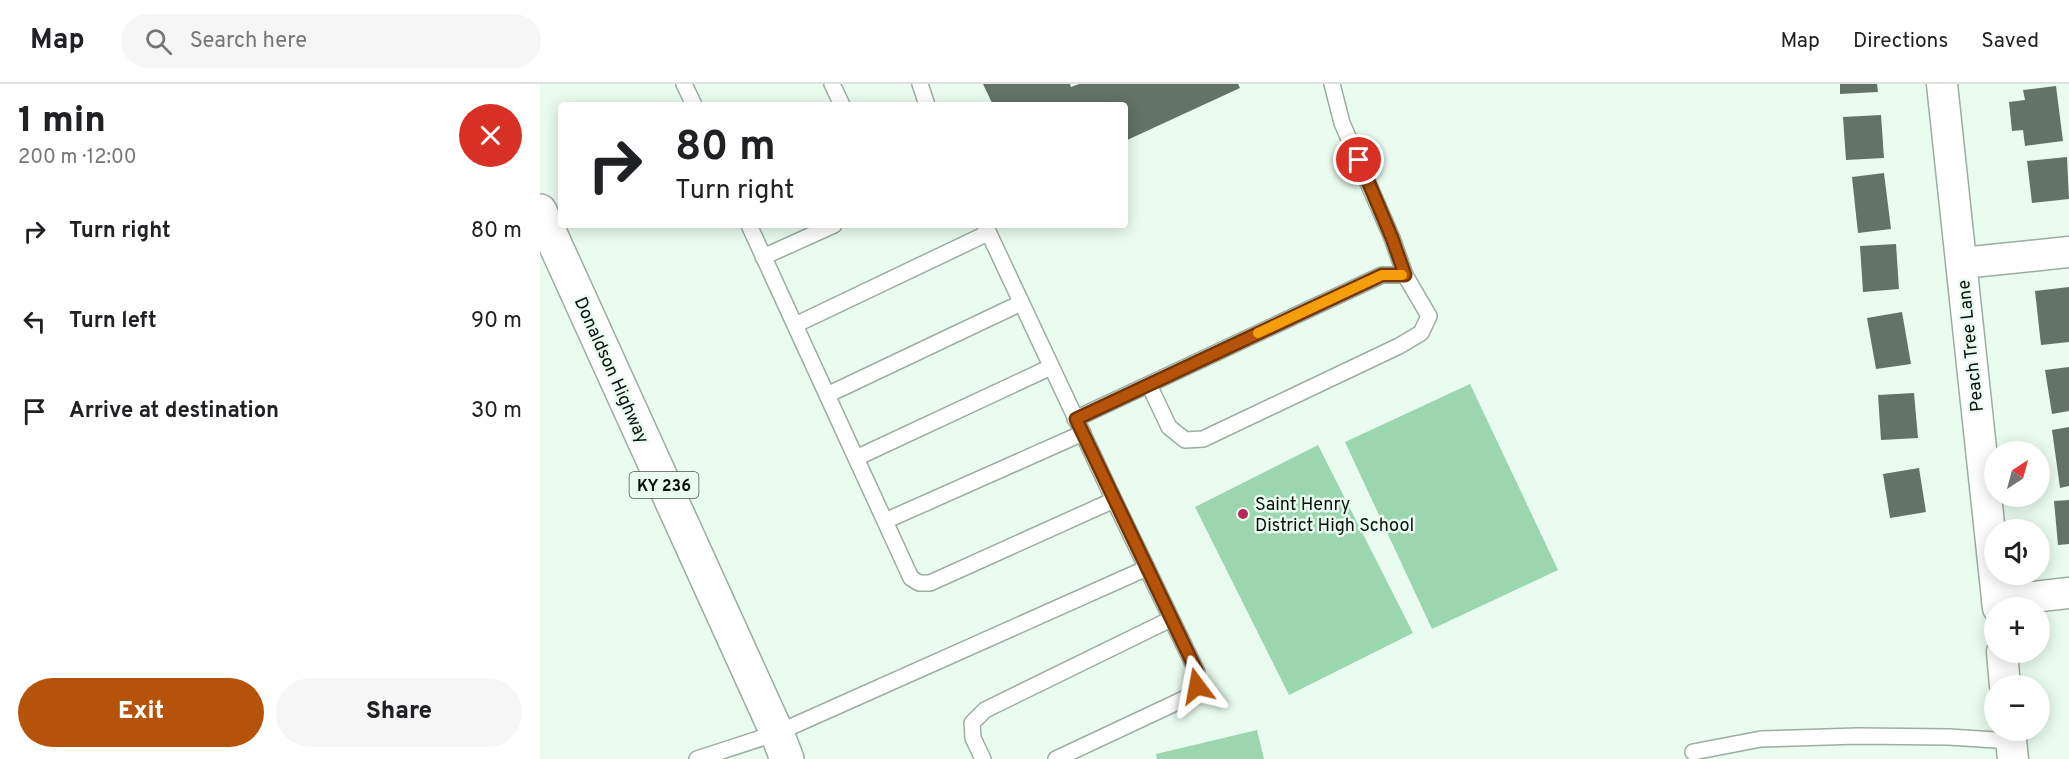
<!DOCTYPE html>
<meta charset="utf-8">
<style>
:root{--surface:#fff;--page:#f6f6f6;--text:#202124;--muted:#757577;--line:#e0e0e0;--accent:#b45309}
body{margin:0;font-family:Overpass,sans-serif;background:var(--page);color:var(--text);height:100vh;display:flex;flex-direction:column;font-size:22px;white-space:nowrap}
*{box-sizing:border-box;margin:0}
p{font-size:20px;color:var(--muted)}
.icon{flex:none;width:33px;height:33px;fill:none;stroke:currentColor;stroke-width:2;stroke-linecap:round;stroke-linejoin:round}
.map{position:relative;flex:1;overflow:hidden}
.side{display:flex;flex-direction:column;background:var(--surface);width:540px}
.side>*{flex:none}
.top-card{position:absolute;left:18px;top:18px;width:570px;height:126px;border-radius:6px;box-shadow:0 3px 15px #0003;background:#fff;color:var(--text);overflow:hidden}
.needle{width:39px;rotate:36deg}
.buttons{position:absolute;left:1444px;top:357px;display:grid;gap:12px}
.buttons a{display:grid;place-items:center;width:66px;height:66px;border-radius:50%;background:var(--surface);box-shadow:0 3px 15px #0003;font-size:30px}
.pin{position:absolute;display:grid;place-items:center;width:51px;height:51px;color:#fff;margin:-26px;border:3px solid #fff;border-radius:50%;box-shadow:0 2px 6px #0007}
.me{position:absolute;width:66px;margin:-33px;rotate:347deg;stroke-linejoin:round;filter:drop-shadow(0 0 4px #0008)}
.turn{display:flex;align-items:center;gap:21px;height:126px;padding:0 18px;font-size:27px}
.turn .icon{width:78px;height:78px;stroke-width:2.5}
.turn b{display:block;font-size:42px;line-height:51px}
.round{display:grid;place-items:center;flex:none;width:63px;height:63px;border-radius:32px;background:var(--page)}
.summary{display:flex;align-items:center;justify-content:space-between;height:102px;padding:0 18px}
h1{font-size:36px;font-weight:800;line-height:45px}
.button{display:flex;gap:12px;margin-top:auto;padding:12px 18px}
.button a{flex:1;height:69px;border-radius:36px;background:var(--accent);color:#fff;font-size:24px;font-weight:800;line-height:69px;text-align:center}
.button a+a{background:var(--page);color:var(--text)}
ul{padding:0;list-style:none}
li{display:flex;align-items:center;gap:18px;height:90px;padding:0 18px}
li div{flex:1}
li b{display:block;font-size:22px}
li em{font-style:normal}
header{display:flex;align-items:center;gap:36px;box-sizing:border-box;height:84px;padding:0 30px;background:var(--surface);border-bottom:2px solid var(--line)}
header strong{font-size:28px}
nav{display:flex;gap:33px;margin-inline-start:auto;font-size:21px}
.search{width:420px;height:54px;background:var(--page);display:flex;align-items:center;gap:15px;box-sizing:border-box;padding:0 21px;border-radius:33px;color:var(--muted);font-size:22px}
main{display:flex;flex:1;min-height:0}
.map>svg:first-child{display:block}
</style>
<header>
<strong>Map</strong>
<div class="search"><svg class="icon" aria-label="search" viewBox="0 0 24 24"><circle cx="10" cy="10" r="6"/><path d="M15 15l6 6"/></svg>Search here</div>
<nav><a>Map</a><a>Directions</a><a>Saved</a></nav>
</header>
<main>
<section class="side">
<div class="summary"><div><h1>1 min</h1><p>200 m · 12:00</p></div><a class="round" style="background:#d93025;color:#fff"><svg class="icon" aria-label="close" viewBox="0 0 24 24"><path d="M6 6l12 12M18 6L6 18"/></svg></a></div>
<ul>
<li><svg class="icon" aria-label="right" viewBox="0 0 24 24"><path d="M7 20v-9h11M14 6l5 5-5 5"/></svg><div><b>Turn right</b></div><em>80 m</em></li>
<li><svg class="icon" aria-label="left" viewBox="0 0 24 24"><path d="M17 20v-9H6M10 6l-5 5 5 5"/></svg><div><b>Turn left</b></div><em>90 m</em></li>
<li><svg class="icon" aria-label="arrive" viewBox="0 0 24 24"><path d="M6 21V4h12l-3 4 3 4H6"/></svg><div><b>Arrive at destination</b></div><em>30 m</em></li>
</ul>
<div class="button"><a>Exit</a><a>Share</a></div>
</section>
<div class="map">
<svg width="1529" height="675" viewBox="0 0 1529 675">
<rect width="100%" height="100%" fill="#e9fcef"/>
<path fill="#9bd6ae" d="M930 300 1018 486 892 545 805 358Z
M778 361 873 549 749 611 655 423Z
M717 646 724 675H617L616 670Z"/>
<path fill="#637368" d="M443 0H530L531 3 539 0H698L700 4 585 57V21H453Z
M1300 0H1337L1338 8 1300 10Z
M1516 2 1523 57 1485 62 1483 46 1472 47 1469 18 1485 16 1483 6Z
M1341 31 1344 74 1306 76 1303 33Z
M1527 73 1529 115 1492 119 1487 77Z
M1344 89 1351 145 1318 149 1312 93Z
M1356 160 1359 205 1323 208 1320 162Z
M1529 203V258L1501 261 1495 207Z
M1362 228 1371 280 1336 285 1327 234Z
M1529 283V327L1512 330 1505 286Z
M1374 309 1378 354 1341 356 1338 311Z
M1529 343V402L1520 404 1512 346Z
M1379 384 1386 428 1350 434 1343 390Z
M1529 416V460L1518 461 1514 417Z"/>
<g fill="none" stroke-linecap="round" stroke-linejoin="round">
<g stroke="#9cada1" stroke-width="18">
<path id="service" d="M144 0 154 21
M292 0 302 21
M380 0 387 21
M792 0 802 39 852 154 865 191
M209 141 371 494 379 499H390L574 416 657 588 656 602 646 614 516 675
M445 141 574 416
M223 173 294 141
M255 241 448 149
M287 311 481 219
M535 335 842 191H865L889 232 881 249 859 262 663 355 645 356 629 343 609 301
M316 374 511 283
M345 437 543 349
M1153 668 1221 655 1318 652 1409 653 1471 657
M157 675 237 649 607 484
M443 675 433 654 432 639 445 626 631 535"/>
</g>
<g stroke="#9cada1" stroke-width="33">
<path id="minor" d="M1402 0 1458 524
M1422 179 1529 168
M1457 517 1529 509
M1462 568 1465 602
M1470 646 1473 675"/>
</g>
<g stroke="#9cada1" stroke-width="36">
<path id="primary" d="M0 127 237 649 247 675"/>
</g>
<use href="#service" stroke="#fff" stroke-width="15"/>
<use href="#minor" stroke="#fff" stroke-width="30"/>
<use href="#primary" stroke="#fff" stroke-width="33"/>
</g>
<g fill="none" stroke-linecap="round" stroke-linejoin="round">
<g stroke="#753606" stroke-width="15">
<path id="route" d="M657 602V588L536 335 842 191H865L852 154 819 76"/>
</g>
<use href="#route" stroke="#b45309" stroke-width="10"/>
<path stroke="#f59e0b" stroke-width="10" d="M718 249 842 191H862"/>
</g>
<circle fill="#b6285b" stroke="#e9fcef" stroke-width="2" cx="703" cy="430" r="6"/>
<g text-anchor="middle" stroke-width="5" stroke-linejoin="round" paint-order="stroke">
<rect fill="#e9fcef" stroke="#4d5750" stroke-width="1.5" x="89.5" y="388" width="69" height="26" rx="4.5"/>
<g font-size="16" font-weight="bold" fill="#0a100c">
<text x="124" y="407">KY 236</text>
</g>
<g font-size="18" fill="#0a100c" stroke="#e9fcef">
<text transform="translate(1430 262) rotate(-96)" y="6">Peach Tree Lane</text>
<text transform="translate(72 286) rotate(66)" y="6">Donaldson Highway</text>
</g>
<g font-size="18" fill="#0a100c" stroke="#e9fcef" text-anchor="start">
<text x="715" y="426">Saint Henry<tspan x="715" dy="21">District High School</tspan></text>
</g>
</g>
</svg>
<div class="buttons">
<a><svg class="needle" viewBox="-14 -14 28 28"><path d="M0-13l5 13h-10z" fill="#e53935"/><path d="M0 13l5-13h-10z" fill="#757577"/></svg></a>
<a><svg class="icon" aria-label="sound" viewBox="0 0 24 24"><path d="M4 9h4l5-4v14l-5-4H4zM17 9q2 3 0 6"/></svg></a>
<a>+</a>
<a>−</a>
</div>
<div class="pin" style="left:819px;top:76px;background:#d93025"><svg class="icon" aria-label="arrive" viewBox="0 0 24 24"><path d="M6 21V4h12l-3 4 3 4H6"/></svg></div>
<svg class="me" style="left:657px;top:602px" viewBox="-20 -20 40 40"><path d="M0-17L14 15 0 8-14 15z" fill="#b45309" stroke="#fff" stroke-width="4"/></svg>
<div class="top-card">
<div class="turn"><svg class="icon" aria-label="right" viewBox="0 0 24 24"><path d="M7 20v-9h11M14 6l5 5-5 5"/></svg><div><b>80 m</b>Turn right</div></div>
</div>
</div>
</main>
